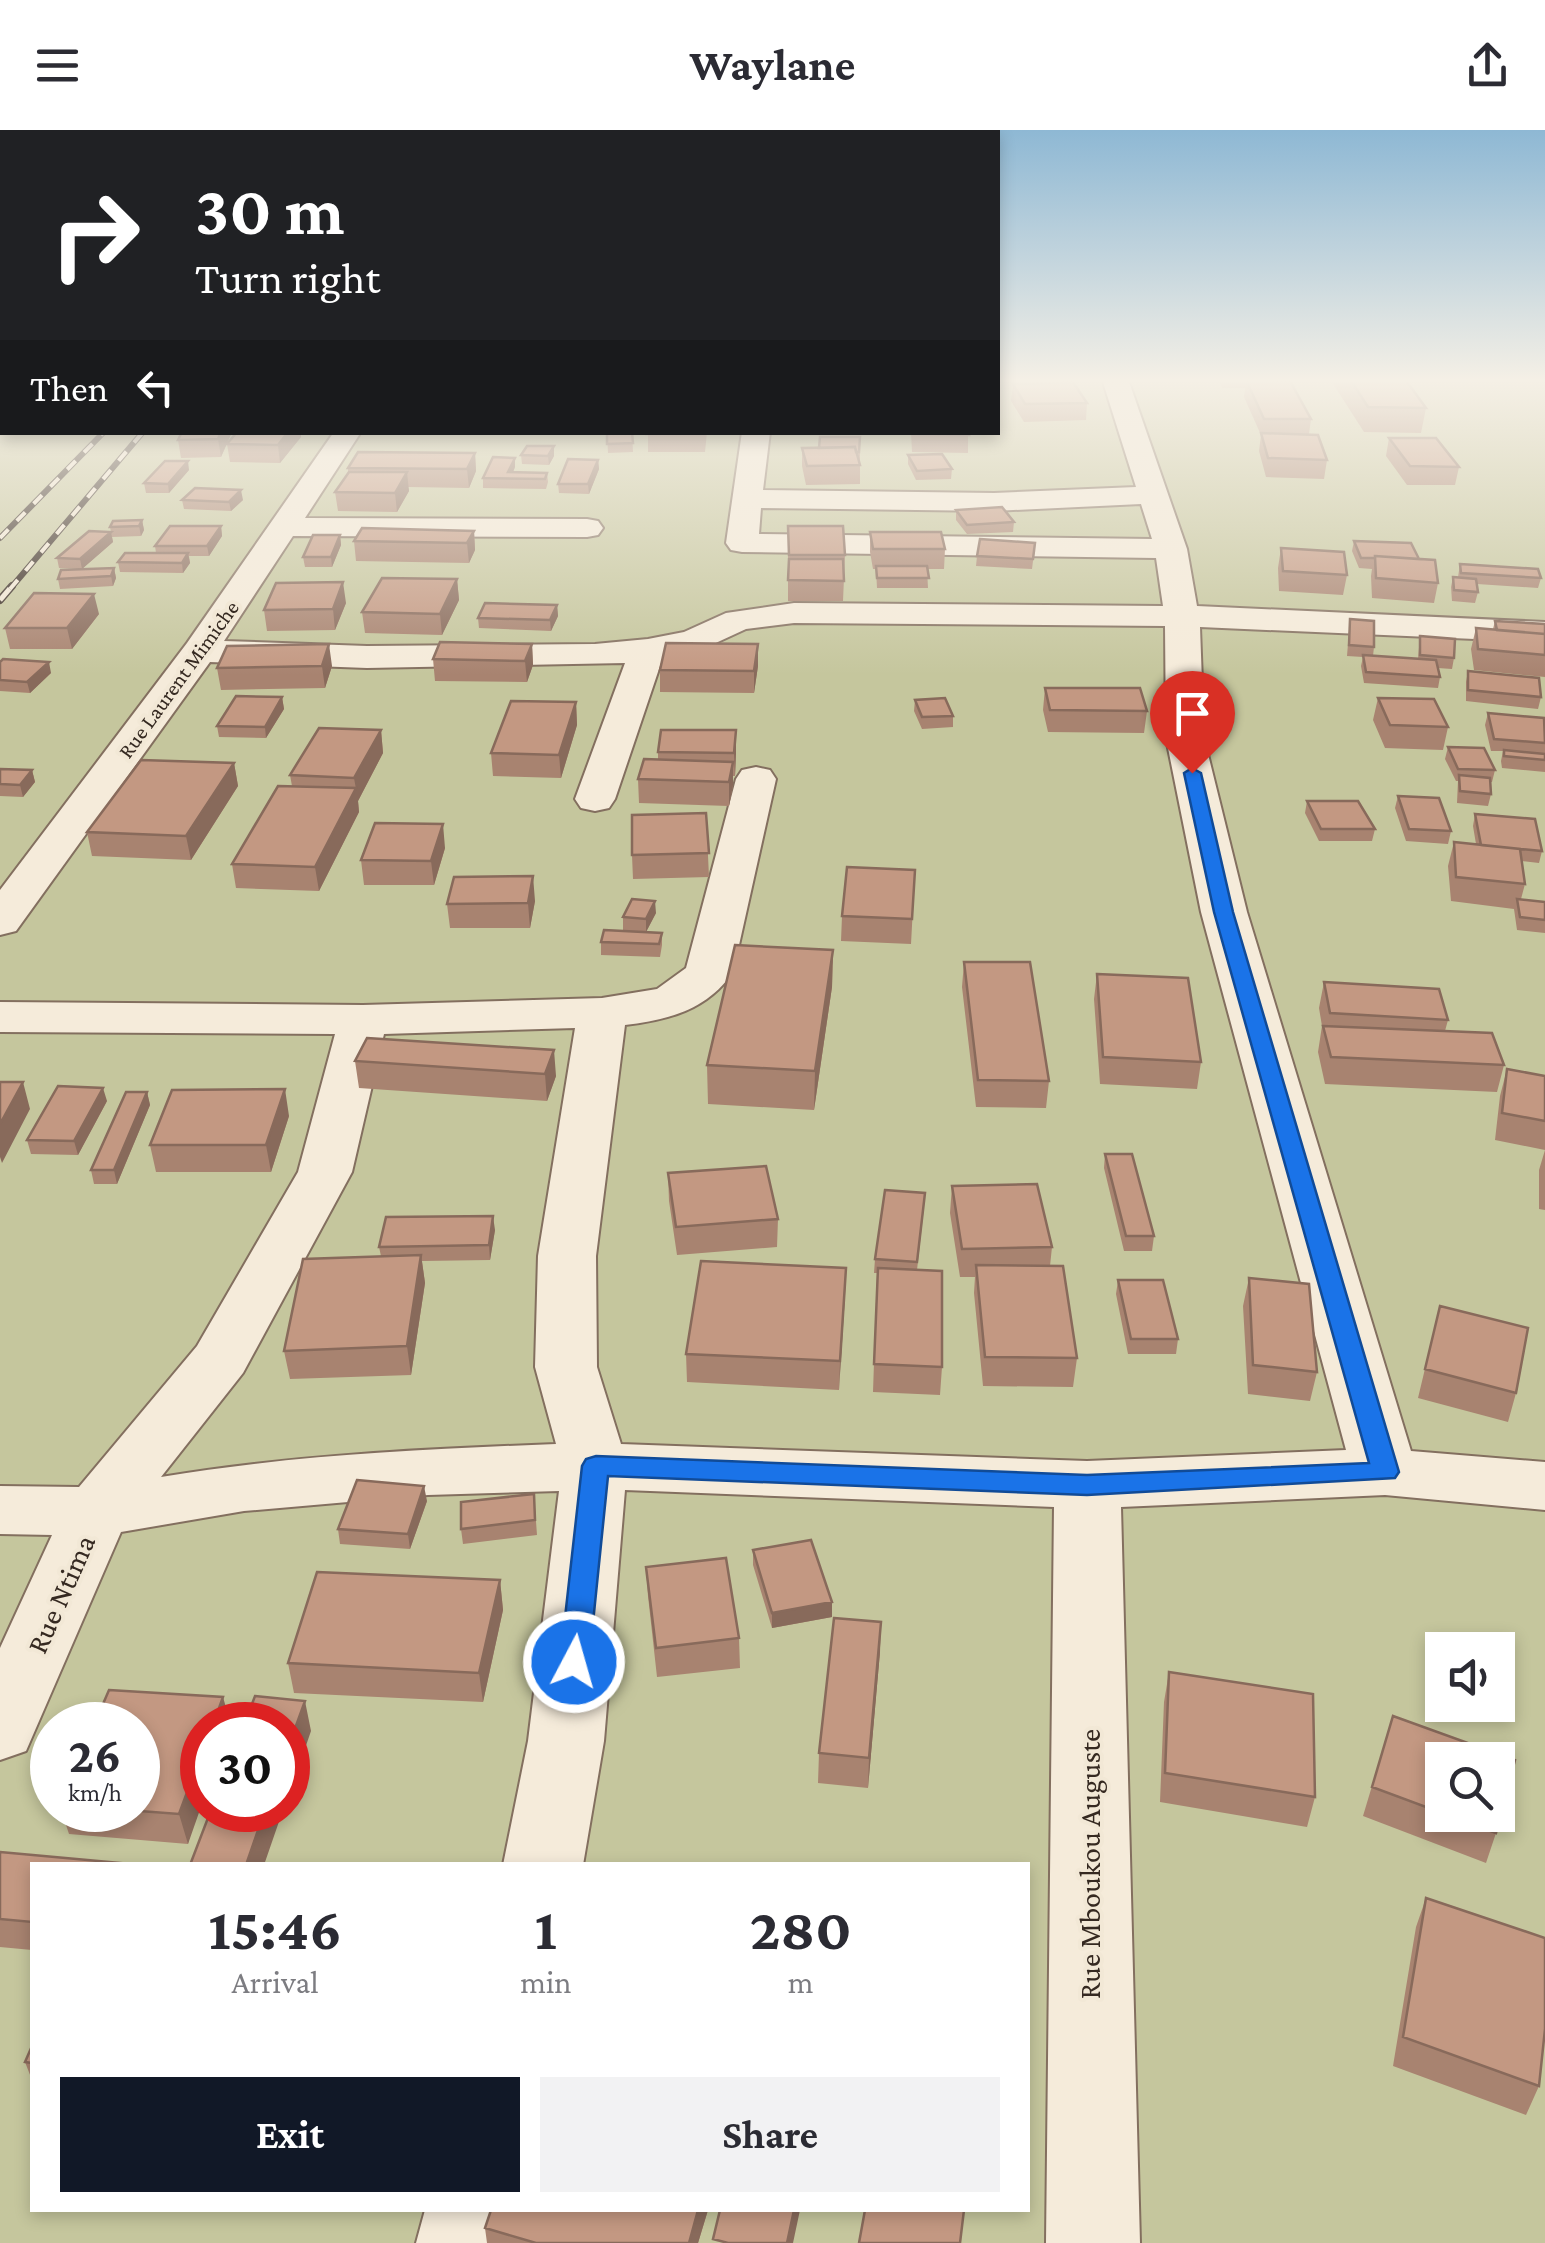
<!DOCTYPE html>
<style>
:root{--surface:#fff;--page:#f2f2f3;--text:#2b2b33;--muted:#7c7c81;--accent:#111827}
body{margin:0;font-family:"Crimson Pro",serif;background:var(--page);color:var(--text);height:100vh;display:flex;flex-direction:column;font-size:38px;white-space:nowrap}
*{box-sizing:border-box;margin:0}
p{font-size:32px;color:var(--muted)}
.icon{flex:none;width:55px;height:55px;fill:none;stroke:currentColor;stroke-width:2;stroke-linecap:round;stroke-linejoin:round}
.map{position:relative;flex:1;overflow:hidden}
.panel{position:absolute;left:30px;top:1732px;width:1000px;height:350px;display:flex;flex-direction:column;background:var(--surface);border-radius:0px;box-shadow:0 5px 15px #0003}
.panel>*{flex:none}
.hud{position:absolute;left:0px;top:0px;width:1000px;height:305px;box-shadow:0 5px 15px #0003;background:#202124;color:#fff;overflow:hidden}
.tools{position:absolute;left:1425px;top:1502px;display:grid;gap:20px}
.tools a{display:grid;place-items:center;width:90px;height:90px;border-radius:0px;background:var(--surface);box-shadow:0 5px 15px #0003;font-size:50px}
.speed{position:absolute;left:30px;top:1572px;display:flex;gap:20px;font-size:50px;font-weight:700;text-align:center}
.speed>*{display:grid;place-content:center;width:130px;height:130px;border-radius:50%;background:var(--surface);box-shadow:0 5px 15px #0003;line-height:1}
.speed small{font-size:25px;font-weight:400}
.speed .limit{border:15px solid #d22;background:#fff;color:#111}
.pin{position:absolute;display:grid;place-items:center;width:85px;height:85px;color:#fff;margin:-102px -42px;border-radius:50% 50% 50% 0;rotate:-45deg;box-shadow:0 0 10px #0007}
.pin .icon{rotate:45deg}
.me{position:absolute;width:110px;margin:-55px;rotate:6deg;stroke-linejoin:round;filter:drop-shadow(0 0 8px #0008)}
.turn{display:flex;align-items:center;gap:35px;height:210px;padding:0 30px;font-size:45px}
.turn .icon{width:130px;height:130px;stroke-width:2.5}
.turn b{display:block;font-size:70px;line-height:85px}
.then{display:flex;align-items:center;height:95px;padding:0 30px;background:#0003;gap:20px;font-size:38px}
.eta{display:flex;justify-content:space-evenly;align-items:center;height:170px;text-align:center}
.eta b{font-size:60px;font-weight:700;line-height:70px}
.action{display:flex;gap:20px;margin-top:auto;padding:20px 30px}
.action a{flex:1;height:115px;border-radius:0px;background:var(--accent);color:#fff;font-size:40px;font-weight:700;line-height:115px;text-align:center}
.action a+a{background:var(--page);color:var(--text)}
header{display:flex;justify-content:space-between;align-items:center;height:130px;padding:0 30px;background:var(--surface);font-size:45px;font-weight:700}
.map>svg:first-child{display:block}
</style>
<header><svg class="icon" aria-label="menu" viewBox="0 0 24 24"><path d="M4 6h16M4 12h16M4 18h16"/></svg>Waylane<svg class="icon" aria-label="share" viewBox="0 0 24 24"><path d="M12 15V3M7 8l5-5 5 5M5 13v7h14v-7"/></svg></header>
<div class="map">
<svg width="1545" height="2113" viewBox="0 0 1545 2113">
<rect width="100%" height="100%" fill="#e9ddc8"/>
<path fill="#c5c69d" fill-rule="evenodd" d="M0 249 2 302H998V249H1545V2113H0ZM1442 1520H1498V1575H1442ZM52 1595H138V1680H52ZM202 1595H288V1680H202ZM1442 1630H1498V1685H1442ZM32 1735H1028V2080H32Z"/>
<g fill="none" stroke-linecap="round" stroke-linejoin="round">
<g stroke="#836f5f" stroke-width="4">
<path id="minor" d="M1102 249H1128L1187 419 1197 476 1545 492V512L1200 497 1204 608 1247 782 1411 1321 1545 1332V1380L1385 1365 1121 1377 1140 2113H1046L1054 1377 625 1360 604 1611 583 1735H503L528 1611 559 1361 428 1365 244 1381 121 1402 26 1621 0 1630V1518L52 1405 0 1404V1356L79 1357 197 1216 298 1042 335 904 0 902V872L363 875 602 868 657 859 686 838 736 649 742 640 756 637 770 640 776 649 733 842C707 880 668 890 625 895L596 1126 597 1237 621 1314 1087 1331 1346 1320 1201 782 1166 608 1165 496 794 493 746 499 707 517 663 527 615 669 609 678 595 681 581 678 575 669 625 533 367 538 210 532 16 801 0 805V760L187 513 334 302H361L305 388 587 389 598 391 603 398 598 405 587 407 293 406 224 511 367 516 595 514 648 509 684 502 726 483 794 473 1163 476 1156 428 742 422 731 420 726 413 742 302H770L763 360 994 363 1136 357ZM1141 374 1152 409 759 404 761 378 994 381ZM575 898 538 1126 535 1237 556 1314C424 1319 292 1325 161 1347L243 1243 352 1042 384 904Z
M425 2080H517L510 2113H416Z"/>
</g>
<use href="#minor" fill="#f5ebda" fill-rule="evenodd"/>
<g stroke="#352921" stroke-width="6">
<path id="rail-far1" d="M0 408 104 302
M10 459 143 302"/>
</g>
<g stroke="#352921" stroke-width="8">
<path id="rail" d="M0 470 12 456"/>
</g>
<use href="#rail-far1" stroke="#f2e8d6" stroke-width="4" stroke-dasharray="12" stroke-linecap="butt"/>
<use href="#rail" stroke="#f2e8d6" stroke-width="5" stroke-dasharray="15" stroke-linecap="butt"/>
</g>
<path fill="#a88370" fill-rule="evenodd" d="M1219 249H1275L1311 289 1309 304 1327 330 1324 349 1266 347 1259 321 1261 305 1244 267 1245 258H1222Z
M1330 249H1405L1426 278 1421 303 1364 302Z
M1013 254 1087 273 1086 290 1024 292 1011 271Z
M232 302 221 327 181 328 178 310Z
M237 302H301V307L280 333 230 332 227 314Z
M607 302H632L633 322 608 323Z
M648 302H707L705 322H648Z
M911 302H968V323L912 322Z
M860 307V354L806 355 802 336V318H819Z
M1389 308 1459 337 1455 355H1407L1386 326Z
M475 323 476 341 469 358 408 357 409 361 397 382 338 381 335 362 348 342V338Z
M521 325 554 326 549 335 522 334Z
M908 325 952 339 951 349 916 350 908 334Z
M598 330 599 339 589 364 559 363 558 354Z
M515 337 513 342 547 343 548 352 546 359 483 358V348Z
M189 340 169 363H146L144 353Z
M182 370H243L231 381 184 379Z
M956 380 1014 392 1013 402 967 404 956 390Z
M142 390 144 400 141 406 112 407 113 412 82 439 114 438 116 448 113 456 60 459 58 449 80 439 59 438 57 428 111 402 110 397Z
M221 396 222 406 209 426H189L190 433 183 443 120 442 118 432 156 423 155 416Z
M788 396 845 425 843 471H788Z
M474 401 475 420 469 433 356 431 354 411Z
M870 402 945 419 944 439H927L928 458H877L876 439H873L870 422Z
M340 405 341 415 332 437H305L303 427Z
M1354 411 1419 429 1438 453 1434 473 1372 468 1371 446 1372 439 1359 438 1352 421Z
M1281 418 1347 445 1343 465 1279 461 1278 438Z
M1034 423 1032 439 976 436 977 426Z
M1460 434 1541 448 1538 458 1477 454 1478 462 1475 473 1452 471 1451 457 1453 447H1458Z
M457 449 459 470 442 505 365 503 362 482Z
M346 473 335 500 267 501 264 480Z
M557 475 558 486 551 501 479 498 478 488Z
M99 484 72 519H10L5 498Z
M1350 489 1374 517 1373 526 1418 529 1420 506 1454 528 1452 539 1438 538 1440 547 1438 558 1364 553 1361 536 1363 527 1347 526Z
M1495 491 1545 494V547L1474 540 1471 519 1476 498 1493 499Z
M532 514 533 535 527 552 435 551 433 529Z
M0 532 51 543 30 563 0 561Z
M332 536 325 558 221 560 217 538Z
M758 536 754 563 660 562V540Z
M1468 541 1541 567 1538 579 1466 571V552Z
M1045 558 1147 581 1144 603 1048 602 1043 580Z
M282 567 284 579 266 608 219 607 217 596Z
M1378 568 1448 597 1443 620 1385 618 1373 590Z
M915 570 953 586V597L922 599 914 581Z
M576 572 577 595 561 648 493 646 491 623Z
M1488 583 1545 592V642L1502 638 1501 631 1503 621H1491L1485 595Z
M381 600 383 623 358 671 359 682 319 761 236 758 232 734 292 656 290 645Z
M1448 617 1495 640 1492 652H1490L1491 664 1488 676 1457 673 1458 651H1456L1445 629Z
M658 622 736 623 735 646H733V655L729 676 639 673 638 649 658 629Z
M234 633 238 656 191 730 92 726 87 702Z
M0 639 32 640 35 652 23 667 0 666Z
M1398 666 1451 701 1448 714 1406 711 1395 678Z
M1307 671 1375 699 1372 711H1319L1305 683Z
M706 683 709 747 633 749 632 725Z
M1475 684 1542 721 1539 733 1521 731 1525 754 1521 769 1545 772V803L1517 800 1514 779 1451 771 1448 736 1454 712 1476 714 1473 696Z
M445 718 434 755H364L361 730Z
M915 740 911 814 841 811 842 786Z
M535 771 530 798H450L447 774Z
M656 783 646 802 662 803V815L660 827 601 825V812L641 802 623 800V787Z
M833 820 832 857 814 980 708 974 707 935Z
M964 832 1049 951 1046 978 976 977 962 857Z
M1097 844 1201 932 1197 959 1100 954 1094 869Z
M1324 852 1448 890 1445 901 1504 935 1497 962 1325 954 1318 922 1322 896 1319 878Z
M367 908 556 946 547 971 359 958 355 931Z
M1507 939 1545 946V1080L1539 1079V1040L1545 1020 1495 1010 1500 966Z
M147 962 150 975 117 1054H94L91 1040Z
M107 971 78 1025 31 1024 27 1010Z
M289 986 271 1042H156L150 1015Z
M1105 1024 1154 1106 1152 1121H1124L1104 1038Z
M668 1043 778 1089 777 1117 677 1125 669 1071Z
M952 1056 1052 1117 1050 1136 1077 1228 1073 1257 983 1256 974 1163 975 1147H960L950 1083Z
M924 1077 917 1140 942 1237 940 1265 873 1262 877 1143H874L875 1129Z
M495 1100 490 1130 422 1131 425 1153 411 1245 290 1249 284 1221 381 1126 379 1117Z
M846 1138 839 1260 687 1252 686 1224Z
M1249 1148 1317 1242 1310 1271 1248 1264 1243 1176Z
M1118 1150 1178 1209 1176 1224H1128L1116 1164Z
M1440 1176 1516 1263 1508 1292 1418 1268Z
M534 1364 537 1405 463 1414 461 1399Z
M427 1371 410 1419 340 1414 338 1399Z
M753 1420 832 1487 772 1498 753 1435Z
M646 1437 739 1508 740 1538 657 1547 648 1466Z
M500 1450 503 1480 483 1572 294 1563 288 1533Z
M880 1522 868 1658 818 1653 819 1623Z
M1169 1542 1315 1667 1307 1697 1160 1672 1164 1572Z
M223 1567 188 1714 69 1704 61 1680H138Z
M1393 1586 1515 1630 1496 1703 1486 1733 1363 1686ZM1442 1630H1498V1685H1442Z
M0 1722 32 1735V1820L0 1817Z
M1426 1768 1539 1956 1526 1985 1393 1936 1416 1797Z
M32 1916V1950L25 1932Z
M708 2080 698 2113H487L485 2098Z"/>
<path fill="#886a5b" d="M221 302H232L221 327 218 309Z
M288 302H301V307L280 333 278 315Z
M554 316V326L549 335 548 326Z
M475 323 476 341 469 358 467 339Z
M515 328V337L510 349 508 342Z
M598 330 599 339 589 364 588 354Z
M188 331 189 340 169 363 168 354Z
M407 342 409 361 397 382 395 363Z
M241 360 243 370 231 381 229 372Z
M142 390 144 400 141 406 139 396Z
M221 396 222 406 209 426 207 416Z
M474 401 475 420 469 433 467 413Z
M111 402 113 412 82 439 80 429Z
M340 405 341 415 332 437 331 427Z
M188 423 190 433 183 443 182 433Z
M114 438 116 448 113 456 111 446Z
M457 449 459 470 442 505 440 484Z
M343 452 346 473 335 500 333 479Z
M94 464 99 484 72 519 67 498Z
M557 475 558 486 551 501 550 490Z
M329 514 332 536 325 558 322 536Z
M532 514 533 535 527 552 525 531Z
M758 514V536L754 563V541Z
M49 532 51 543 30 563 27 552Z
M282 567 284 579 266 608 265 597Z
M576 572 577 595 561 648 559 625Z
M381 600 383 623 358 671 359 682 319 761 315 737 356 659 354 648Z
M736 600V623L735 646 734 623Z
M733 632V655L729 676V652Z
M234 633 238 656 191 730 186 706Z
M32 640 35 652 23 667 20 655Z
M443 694 445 718 434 755 431 731Z
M533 746 535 771 530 798 528 773Z
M655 771 656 783 646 802V789Z
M833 820 832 857 814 980 815 941Z
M554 920 556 946 547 971 545 944Z
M23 952 30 979 2 1033 0 1027V994Z
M103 958 107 971 78 1025 74 1011Z
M285 959 289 986 271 1042 266 1015Z
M147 962 150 975 117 1054 114 1040Z
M493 1086 495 1100 490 1130 489 1115Z
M421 1125 425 1153 411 1245 407 1216Z
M846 1138 845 1166 839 1260 840 1231Z
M424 1356 427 1371 410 1419 408 1404Z
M500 1450 503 1480 483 1572 479 1543Z
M832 1472V1487L772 1498V1483Z
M881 1492 880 1522 868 1658 869 1628Z
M223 1567 231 1595H213Z
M305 1571 311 1601 288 1668V1618Z
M202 1622V1674L188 1714 179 1684Z
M265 1680H283L264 1735H246Z
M698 2080H708L698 2113H689Z
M794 2080H800L793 2113H787Z"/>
<path fill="#c39882" stroke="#886a5b" stroke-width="2.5" d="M1350 249H1405L1426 278 1368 277Z
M1246 250 1290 251 1311 289H1264Z
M1073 252 1087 273 1025 274 1013 254Z
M182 302H221L218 309 178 310Z
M237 302H288L278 315 227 314Z
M607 302H632L633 313 607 314Z
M648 302H704V304H647Z
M912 302H968L969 305 912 304Z
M1261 303 1318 305 1327 330 1268 328Z
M820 307H860L859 322H856L855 317 819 318Z
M1389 308H1436L1459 337 1410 336Z
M527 316H554L548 326 521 325Z
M855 317 860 335 807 336 802 318Z
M358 322 475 323 467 339 348 338Z
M942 324 952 339 917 341 908 325Z
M493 327 515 328 508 342 547 343 545 349 483 348Z
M568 329 598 330 588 354H558Z
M165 331H188L168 354 144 353Z
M349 342H407L395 363 335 362Z
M195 358 241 360 229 372 182 370Z
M1002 377 1014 392 967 395 956 380Z
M142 390 139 396 110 397 113 391Z
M170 396H221L207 416H155Z
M788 396H843L845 425H789Z
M362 398 474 401 467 413 354 411Z
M89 401 111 402 80 429 57 428Z
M870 402H941L945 419H873Z
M313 405H340L331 427H303Z
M980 409 1035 413 1033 429 977 426Z
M1354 411 1411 413 1419 429 1375 426V428H1361Z
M1281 418 1344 422 1347 445 1283 441Z
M125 423H188L182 433 118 432Z
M1375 426 1435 430 1438 453 1376 448Z
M789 429H843L844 451 788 450Z
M1460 434 1538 439 1541 448 1461 443Z
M876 436H927L929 448H877Z
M114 438 111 446 58 449 61 440Z
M1453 447 1476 449 1478 462 1454 460Z
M382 448 457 449 440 484 362 482Z
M343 452 333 479 264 480 276 453Z
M34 463 94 464 67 498H5Z
M485 473 557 475 550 490 478 488Z
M1350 489 1374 491V517L1349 515Z
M1495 491 1545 494V504L1497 500Z
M1476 498 1545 504V525L1478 519Z
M1420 506 1455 509 1454 528 1420 525Z
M440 512 532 514 525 531 433 529Z
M666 513 758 514 754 541 660 540Z
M329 514 322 536 217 538 227 516Z
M1363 525 1436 530 1440 547 1366 542Z
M3 529 49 532 27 552 0 550V532Z
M1468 541 1539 548 1541 567 1468 560Z
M1045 558H1140L1147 581 1050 580Z
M236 566 282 567 265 597 217 596Z
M945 568 953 586 922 587 915 570Z
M1378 568 1434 569 1448 597 1390 595Z
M511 571 576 572 559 625 491 623Z
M1488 583 1544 588 1545 613 1494 609Z
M319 598 381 600 354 648 290 645Z
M661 600H736L734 623 658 622Z
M1448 617 1484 618 1495 640 1458 639Z
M1504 620 1545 624V630L1504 626Z
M644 629 733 632 729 652 638 649Z
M141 630 234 633 186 706 87 702Z
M0 639 32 640 20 655 0 654Z
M1459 645 1490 648 1491 664 1460 661Z
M278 656 356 658 315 737 232 734Z
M1398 666 1439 668 1451 701 1409 699Z
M1307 671H1358L1375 699H1321Z
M706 683 709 723 632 725V685Z
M1475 684 1535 689 1542 721 1481 715Z
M375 693 443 694 431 731 361 730Z
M1454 712 1520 719 1525 754 1456 747Z
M847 737 915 740 912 789 842 786Z
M533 746 528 773 447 774 454 747Z
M632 769 655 771 646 789 623 787Z
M1517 769 1545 772V790L1520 787Z
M604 800 662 803 659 814 601 812Z
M735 815 833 820 815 941 707 935Z
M964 832H1030L1049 951 978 950Z
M1097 844 1188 848 1201 932 1103 927Z
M1324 852 1439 859 1448 890 1330 883Z
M1323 896 1492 903 1504 935 1331 927Z
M367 908 554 920 545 944 355 931Z
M1507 939 1545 946V991L1502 983Z
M0 952H23L0 994Z
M58 956 103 958 74 1011 27 1010Z
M285 959 266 1015H150L172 960Z
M126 962H147L114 1040H91Z
M1105 1024H1132L1154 1106H1126Z
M766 1036 778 1089 676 1097 668 1043Z
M1037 1054 1052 1117 962 1119 952 1056Z
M885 1060 925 1063 917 1132 875 1129Z
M493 1086 489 1115 379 1117 386 1087Z
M421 1125 407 1216 284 1221 303 1129Z
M701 1131 846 1138 840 1231 686 1224Z
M976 1135 1063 1136 1077 1228 985 1227Z
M878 1138 942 1141V1237L874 1234Z
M1249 1148 1309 1154 1317 1242 1253 1235Z
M1118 1150H1163L1178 1209H1131Z
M1440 1176 1528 1198 1516 1263 1425 1239Z
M357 1350 424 1356 408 1404 338 1399Z
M534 1364 535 1390 461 1399V1372Z
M811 1410 832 1472 772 1483 753 1420Z
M726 1428 739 1508 656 1518 646 1437Z
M317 1442 500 1450 479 1543 288 1533Z
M834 1488 881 1492 869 1628 819 1623Z
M1169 1542 1313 1564 1315 1667 1165 1643Z
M109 1560 223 1567 213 1595H202V1622L179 1684 126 1680H138V1595H94Z
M255 1566 305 1571 288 1618V1595H244Z
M1393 1586 1515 1630 1496 1703 1447 1685H1498V1630H1442V1683L1372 1657Z
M211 1680H265L246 1735H190Z
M0 1722 142 1735H32V1792L0 1789Z
M1426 1768 1545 1808V1899L1539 1956 1403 1907Z
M32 1916V1933L25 1932Z
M491 2080H698L689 2113H536L485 2098Z
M720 2080H794L787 2113H728L713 2109Z
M865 2080H964L960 2113H859Z"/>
<linearGradient id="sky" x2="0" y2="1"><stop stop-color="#8eb8d4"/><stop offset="0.46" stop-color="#f5f0e6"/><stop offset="1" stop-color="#f5f0e6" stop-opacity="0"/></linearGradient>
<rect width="1545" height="545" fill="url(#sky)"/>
<path fill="#1a73e8" stroke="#114b97" stroke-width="2.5" d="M1192 638 1201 643 1233 782 1399 1342 1395 1348 1087 1365 608 1346 589 1532 585 1541 574 1544 564 1541 560 1532 582 1336 586 1329 596 1326 1087 1345 1369 1333 1214 782 1184 643Z"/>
<g text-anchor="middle" stroke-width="8" stroke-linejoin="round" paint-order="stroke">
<g font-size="22" fill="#352921" stroke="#f2e8d6">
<text transform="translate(178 549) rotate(-54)" y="8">Rue Laurent Mimiche</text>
</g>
<g font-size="30" fill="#352921" stroke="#f2e8d6">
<text transform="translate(61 1464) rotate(-66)" y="10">Rue Ntima</text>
<text transform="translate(1090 1734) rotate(-90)" y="10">Rue Mboukou Auguste</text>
</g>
</g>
</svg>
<div class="tools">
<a><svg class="icon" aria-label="sound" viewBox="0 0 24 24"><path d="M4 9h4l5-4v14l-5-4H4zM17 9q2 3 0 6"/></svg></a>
<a><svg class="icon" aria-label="search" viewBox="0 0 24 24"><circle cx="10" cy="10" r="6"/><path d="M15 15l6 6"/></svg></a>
</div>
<div class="speed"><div>26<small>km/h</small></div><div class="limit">30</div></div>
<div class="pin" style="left:1192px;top:643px;background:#d93025"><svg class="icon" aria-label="arrive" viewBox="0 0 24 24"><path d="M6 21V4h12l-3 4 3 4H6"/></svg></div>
<svg class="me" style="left:574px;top:1532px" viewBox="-20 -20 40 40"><circle r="17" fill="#1a73e8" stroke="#fff" stroke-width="3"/><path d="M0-11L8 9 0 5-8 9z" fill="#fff"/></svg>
<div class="hud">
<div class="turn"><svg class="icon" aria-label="right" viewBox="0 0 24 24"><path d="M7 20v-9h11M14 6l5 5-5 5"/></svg><div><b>30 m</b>Turn right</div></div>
<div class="then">Then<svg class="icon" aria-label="left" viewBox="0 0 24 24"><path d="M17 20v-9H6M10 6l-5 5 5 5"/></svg></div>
</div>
<section class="panel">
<div class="eta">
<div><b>15:46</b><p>Arrival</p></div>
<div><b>1</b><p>min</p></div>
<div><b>280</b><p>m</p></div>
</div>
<div class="action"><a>Exit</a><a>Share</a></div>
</section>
</div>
